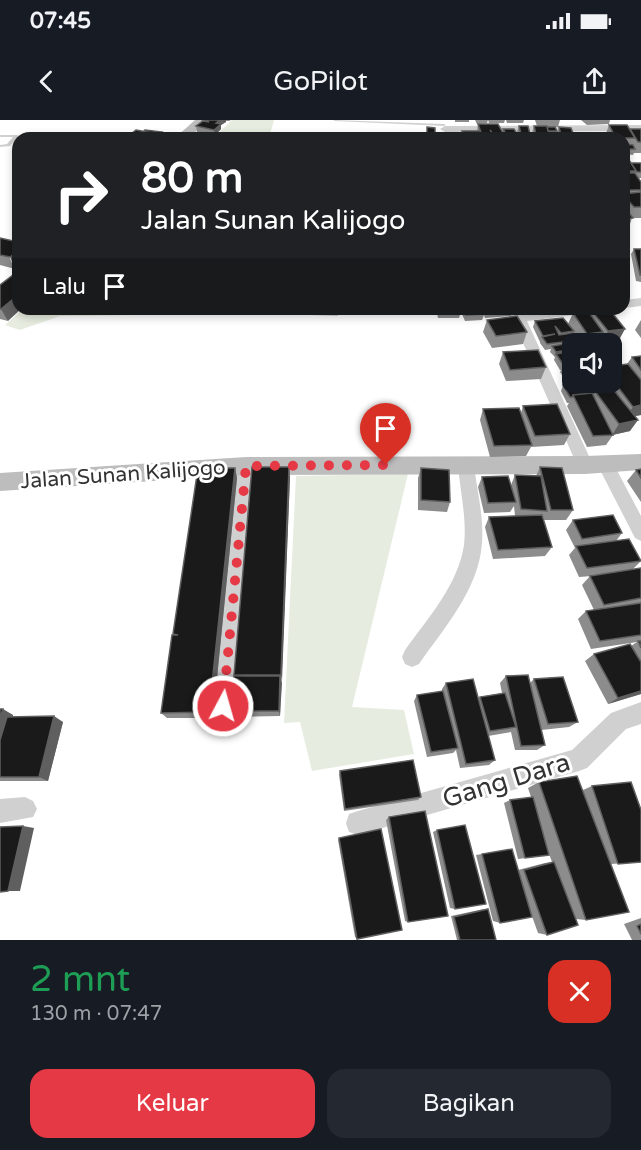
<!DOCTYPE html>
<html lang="id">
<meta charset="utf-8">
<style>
:root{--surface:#171b24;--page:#242831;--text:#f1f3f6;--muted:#9ea1a6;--accent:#e63946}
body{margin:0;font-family:"Varela Round",sans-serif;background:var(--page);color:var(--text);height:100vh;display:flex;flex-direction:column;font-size:22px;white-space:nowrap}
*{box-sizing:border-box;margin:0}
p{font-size:20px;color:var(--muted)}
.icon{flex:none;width:33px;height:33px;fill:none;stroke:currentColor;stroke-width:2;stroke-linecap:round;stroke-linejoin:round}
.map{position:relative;height:820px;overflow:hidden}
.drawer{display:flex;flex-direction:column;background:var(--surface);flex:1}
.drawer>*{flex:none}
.top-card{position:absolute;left:12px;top:12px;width:618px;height:183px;border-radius:18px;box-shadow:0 3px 9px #0003;background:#202124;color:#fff;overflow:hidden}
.tools{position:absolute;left:562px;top:213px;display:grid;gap:12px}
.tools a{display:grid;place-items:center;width:60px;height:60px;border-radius:12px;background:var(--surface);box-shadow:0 3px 9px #0003;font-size:30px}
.pin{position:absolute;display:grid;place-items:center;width:51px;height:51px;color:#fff;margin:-62px -26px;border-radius:50% 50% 50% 0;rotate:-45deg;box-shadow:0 0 6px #0007}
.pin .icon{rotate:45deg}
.me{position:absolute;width:66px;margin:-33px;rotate:6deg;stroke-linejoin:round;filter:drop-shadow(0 0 4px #0008)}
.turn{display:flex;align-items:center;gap:21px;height:126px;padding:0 30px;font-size:27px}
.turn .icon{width:78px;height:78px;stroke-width:2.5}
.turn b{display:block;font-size:42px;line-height:51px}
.then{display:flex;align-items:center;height:57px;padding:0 30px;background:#0003;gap:12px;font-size:22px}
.round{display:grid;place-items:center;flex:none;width:63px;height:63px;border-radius:18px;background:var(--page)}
.headline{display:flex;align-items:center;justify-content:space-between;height:102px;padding:0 30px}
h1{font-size:36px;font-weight:600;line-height:45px;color:#1e9e55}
.action{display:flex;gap:12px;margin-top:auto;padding:12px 30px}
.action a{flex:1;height:69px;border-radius:18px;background:var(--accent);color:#fff;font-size:24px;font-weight:600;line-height:69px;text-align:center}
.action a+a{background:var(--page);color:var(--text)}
.status{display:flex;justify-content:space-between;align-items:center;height:42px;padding:0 30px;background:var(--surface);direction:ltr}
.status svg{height:16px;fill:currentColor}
header{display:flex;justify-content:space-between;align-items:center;height:78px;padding:0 30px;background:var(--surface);font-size:27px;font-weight:600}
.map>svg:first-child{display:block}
</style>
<div class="status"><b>07:45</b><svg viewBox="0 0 49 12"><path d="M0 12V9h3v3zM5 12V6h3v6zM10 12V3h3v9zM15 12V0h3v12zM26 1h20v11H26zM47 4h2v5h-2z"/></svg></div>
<header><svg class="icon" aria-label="back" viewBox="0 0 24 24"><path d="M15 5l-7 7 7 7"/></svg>GoPilot<svg class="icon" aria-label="share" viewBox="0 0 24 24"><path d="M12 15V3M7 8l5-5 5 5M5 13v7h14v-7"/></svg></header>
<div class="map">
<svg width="641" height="820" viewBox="0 0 641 820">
<rect width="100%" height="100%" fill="#fff"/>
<path fill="#e6ecdf" d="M232 0H274L269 18H213Z
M23 189H210L209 194 60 196 20 210 5 205Z
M408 354 352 587 404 590 414 634 312 651 300 602 284 603 296 356Z"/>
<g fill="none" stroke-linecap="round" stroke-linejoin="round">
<path fill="#d0d0d0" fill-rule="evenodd" d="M333 0 444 4 446 5 444 6 335 1Z
M0 15H17L19 16 10 26 0 27V25L7 24 13 17H0Z"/>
<path fill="#d0d0d0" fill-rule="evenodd" d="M641 5V11L445 12 440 9 445 6Z
M641 178V186L624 188V180Z
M164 189H178V190L171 194Z
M249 189H350L337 196 256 193Z
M508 189H522L524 193 557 189H596L589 193 527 201 593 345 591 350H579L577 345Z
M605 338 611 339 641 396V421L635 418 597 344Z
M466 339 472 340 474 345C477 371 484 397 482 423 479 469 444 508 419 544L412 547 405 544 402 537 405 530C428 498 458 465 464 425 467 398 460 371 458 345L460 340Z
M246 340 252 341 254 346 234 586 231 594 223 597 215 594 212 586 238 346 240 341Z
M641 582V604L626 609 587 648 579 651 358 715 349 712 346 703 349 694 358 691 572 630 611 593Z
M25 677 33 681 37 689 33 697 0 703V679Z"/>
<path fill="#bdbdbd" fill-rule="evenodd" d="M195 0H208L189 18H175Z
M641 334V350L585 354 246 355 0 371V353L246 337 585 336Z"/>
</g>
<path fill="#8c8c8c" d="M201 0H231L229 1H226V2L221 5V9L215 15 197 12 196 6 201 2Z
M455 0H469V2H455Z
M475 0H488L487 3 477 4Z
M488 0H505L504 3H489Z
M506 0H524L523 3H507Z
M535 0H560L558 7H555L557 11 556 13H557L559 7 574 16 573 18H504L503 16V18H462L461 17 462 11H477L478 4 502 13 503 9 519 17 517 11 519 6 531 16 534 6H537Z
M581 0H610L609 4 587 5Z
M609 5 630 10V9H641V33H634L633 35 624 34V18H606L605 16Z
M624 40 631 43H641V58H639L641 70V98H632L630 104H624Z
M0 118 15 149 0 145Z
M634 129H641V162L636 161 631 134Z
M0 165 8 201 0 199Z
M436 189H514L511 196 485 198 484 195 482 200 465 201 461 192 459 198H438Z
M591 190 619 220 602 223 599 219 597 223 580 224 578 220 577 222 573 224V262H612V246L627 244 632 237 641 236V295L635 296 630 311 613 315 606 325 587 327 567 286 569 283H567L561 271 563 265H568L560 252 561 250H560L554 240 555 237 550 232 551 229 545 230 540 223V222L533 207 535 201 568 204 573 193 590 194Z
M487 200 527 212 523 224 492 228 483 212Z
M641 200V218L635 210Z
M503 232 546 247 541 259 506 261 499 244Z
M523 286 570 314 564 325 531 327 526 336 490 337 480 300 483 289 521 293Z
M540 347 573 390 566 400H544V397L543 399 552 427 545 436 493 439 485 407 489 397 515 396 514 386 510 392 484 393 478 367 482 357 511 365 515 355 536 356Z
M235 348 237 358 213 598H167L161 593 173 515V514Z
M421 348 450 382 447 392 418 390V358Z
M641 349V382L627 361 636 350Z
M290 357 280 596 234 597 231 591 234 555Z
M573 400 622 413 616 421 641 441 633 449 641 448V574L608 584 585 541 594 534 631 526 637 522 591 529 578 499 586 491 594 490 582 465 590 456H592L579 457 569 435 575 428 566 410Z
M506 556 530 563 534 559 578 602 569 607 541 610 545 625 537 630H515L511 612 488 616 495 640 489 645 460 648 456 630 453 633 427 637 414 581 417 575 442 572V569L446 563 478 578 480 577 502 573 500 563Z
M0 589 13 595V597L63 602 48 661H0Z
M340 651 421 677 418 680 344 691 339 655Z
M539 662 583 670 592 666 641 742 611 744 586 800 576 799 547 815 538 813 528 785 500 803 493 801 476 735 512 729 518 750 545 743 552 742 547 728 549 735 518 739 504 683 510 680 531 677 528 668Z
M389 697 408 802 405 801 386 700Z
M437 710 455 789 450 788 433 712Z
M339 718 357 819 355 817 338 720Z
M484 789H488L496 820H457L451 796Z
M641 798V820H632L624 804Z"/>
<path fill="#5f5f5f" d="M220 0H226V2L221 5V9L215 15 214 10 216 3Z
M18 131V147L15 149 10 137Z
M18 175V189H21L8 201 1 189Z
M625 209 619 220 602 223 608 211Z
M573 229V234H556L554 238 556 232Z
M641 285V295L625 298 633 287Z
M638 300 630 311 612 315 619 304Z
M289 347 290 357 282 561 281 555Z
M235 348 237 358 213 598 209 592Z
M280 556 282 563 280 596 279 591Z
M641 571V574L608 584 618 578Z
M3 589 13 595 0 642V598Z
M54 596 63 602 48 661 39 657Z
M23 706 34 708 20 771H8Z"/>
<path fill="#1a1a1a" stroke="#5f5f5f" stroke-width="1.5" d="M204 0H220L216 3 221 4 214 10 196 6 203 1 209 2Z
M478 4H498L504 15H494L490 10 496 18H483Z
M609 5H627L635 18H616Z
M519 6H528L531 18H522Z
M534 6H547L550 18H537Z
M427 7 435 8V18H427Z
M547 7H555L557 11H548Z
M559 7 571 8 574 16 561 15Z
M503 9H514L519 17H508Z
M630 9H641V22H638Z
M136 10 162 15 158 18H126Z
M145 10 162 12 159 15 143 12Z
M462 11H480L481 18H466Z
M549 13H559L563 18H550Z
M408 15H417V18H408Z
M418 15H425V18H418Z
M183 16 193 18H180Z
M624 24 633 25 635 29H624Z
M624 40H629L636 51H624Z
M631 43H641V52H637Z
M624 53H635L641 62V70H627L624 64Z
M641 72V87H634L624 76V74Z
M624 87 633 98 624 99Z
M0 118 18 122V131L10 137 0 135Z
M634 129H641V155H640Z
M13 155 18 156V175L1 189H0V165Z
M464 189H482L484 194 466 195Z
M600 189H609L625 209 608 211 591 190Z
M588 191 603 212 587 214 573 193Z
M517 196 527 212 496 216 487 200Z
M563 198 574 211 561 213 555 206 559 215 573 213 578 220 547 224 542 217 555 214 543 216 535 201Z
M578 222 580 224H573V229L556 232 552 226Z
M538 230 546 247 510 250 503 232Z
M573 231V239L566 240 564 244H563L556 234Z
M641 236V250L632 237Z
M573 239V252L566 240Z
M628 244 641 260V285L633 287 612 259V246Z
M588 262 594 272 593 274 592 273 573 275 572 277H570L563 265Z
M590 262H603L607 269 596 271Z
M612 268 638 300 619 304 595 271Z
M592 273 613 315 593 316 573 275Z
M557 284 570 314 535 316 523 286Z
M519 288 532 325 494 326 483 289Z
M252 347H289L281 555H234Z
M540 347 562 348 573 390H551Z
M198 348H235L209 592 161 593 172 515H178L173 514Z
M421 348 449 350 450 382 421 380Z
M641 349V358L636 350Z
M515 355 541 356 547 391 521 389Z
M508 356 516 382 488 383 482 357Z
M542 395 552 427 498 430 489 397Z
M613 395 622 413 582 419 573 400Z
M629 419 641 441 587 448 576 426Z
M641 448V478L604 485 590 456Z
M641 483V515L600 521 586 491Z
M638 521H641V528Z
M630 524 641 542V571L618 578 594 534Z
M528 555 545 625 521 626 506 556Z
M234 556H280L279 591H231Z
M563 557 578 602 548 604 534 559Z
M473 559 495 640 466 644 446 563Z
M443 571 458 628 431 632 417 575Z
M505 573 516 607 490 611 480 577Z
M0 589H3L0 598Z
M54 596 39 657H0V620L7 597Z
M413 640 421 677 345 689 340 651Z
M577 656 629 792 586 800 539 662Z
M631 662 641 690V742L618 744 592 666Z
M533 677 549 735 525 738 510 680Z
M425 691 448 796 408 802 389 697Z
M465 705 486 784 455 789 437 710Z
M23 706 8 771 0 772V707Z
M381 709 402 810 357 819 339 718Z
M512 729 532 797 500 803 482 734Z
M554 742 578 805 547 815 524 750Z
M488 789 496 820H460L454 797Z
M641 804V814L637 806Z"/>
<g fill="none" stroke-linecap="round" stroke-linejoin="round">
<path stroke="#e63946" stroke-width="10" stroke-dasharray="0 18" d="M223 586 246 346 386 345"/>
</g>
<g text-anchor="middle" stroke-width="6" stroke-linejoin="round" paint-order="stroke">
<g font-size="21" fill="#333" stroke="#fff">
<text transform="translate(123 354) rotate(-4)" y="7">Jalan Sunan Kalijogo</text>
</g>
<g font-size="26" fill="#333" stroke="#fff">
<text transform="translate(506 660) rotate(-17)" y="9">Gang Dara</text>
</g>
</g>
</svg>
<div class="tools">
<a><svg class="icon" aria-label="sound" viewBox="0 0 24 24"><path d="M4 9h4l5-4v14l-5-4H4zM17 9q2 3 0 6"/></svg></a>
</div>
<div class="pin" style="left:386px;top:345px;background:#d93025"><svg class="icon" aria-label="arrive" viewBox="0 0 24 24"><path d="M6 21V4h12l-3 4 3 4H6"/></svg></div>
<svg class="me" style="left:223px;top:586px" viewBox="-20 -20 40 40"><circle r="17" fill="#e63946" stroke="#fff" stroke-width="3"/><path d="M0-11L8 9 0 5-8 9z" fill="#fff"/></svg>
<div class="top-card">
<div class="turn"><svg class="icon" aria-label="right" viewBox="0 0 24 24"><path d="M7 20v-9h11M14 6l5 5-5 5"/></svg><div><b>80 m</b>Jalan Sunan Kalijogo</div></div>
<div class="then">Lalu<svg class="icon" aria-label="arrive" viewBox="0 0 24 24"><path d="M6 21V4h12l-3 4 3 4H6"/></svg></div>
</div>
</div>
<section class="drawer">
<div class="headline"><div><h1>2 mnt</h1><p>130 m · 07:47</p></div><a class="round" style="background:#d93025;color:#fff"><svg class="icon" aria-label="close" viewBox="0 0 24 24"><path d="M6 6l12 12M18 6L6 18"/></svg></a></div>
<div class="action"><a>Keluar</a><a>Bagikan</a></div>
</section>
